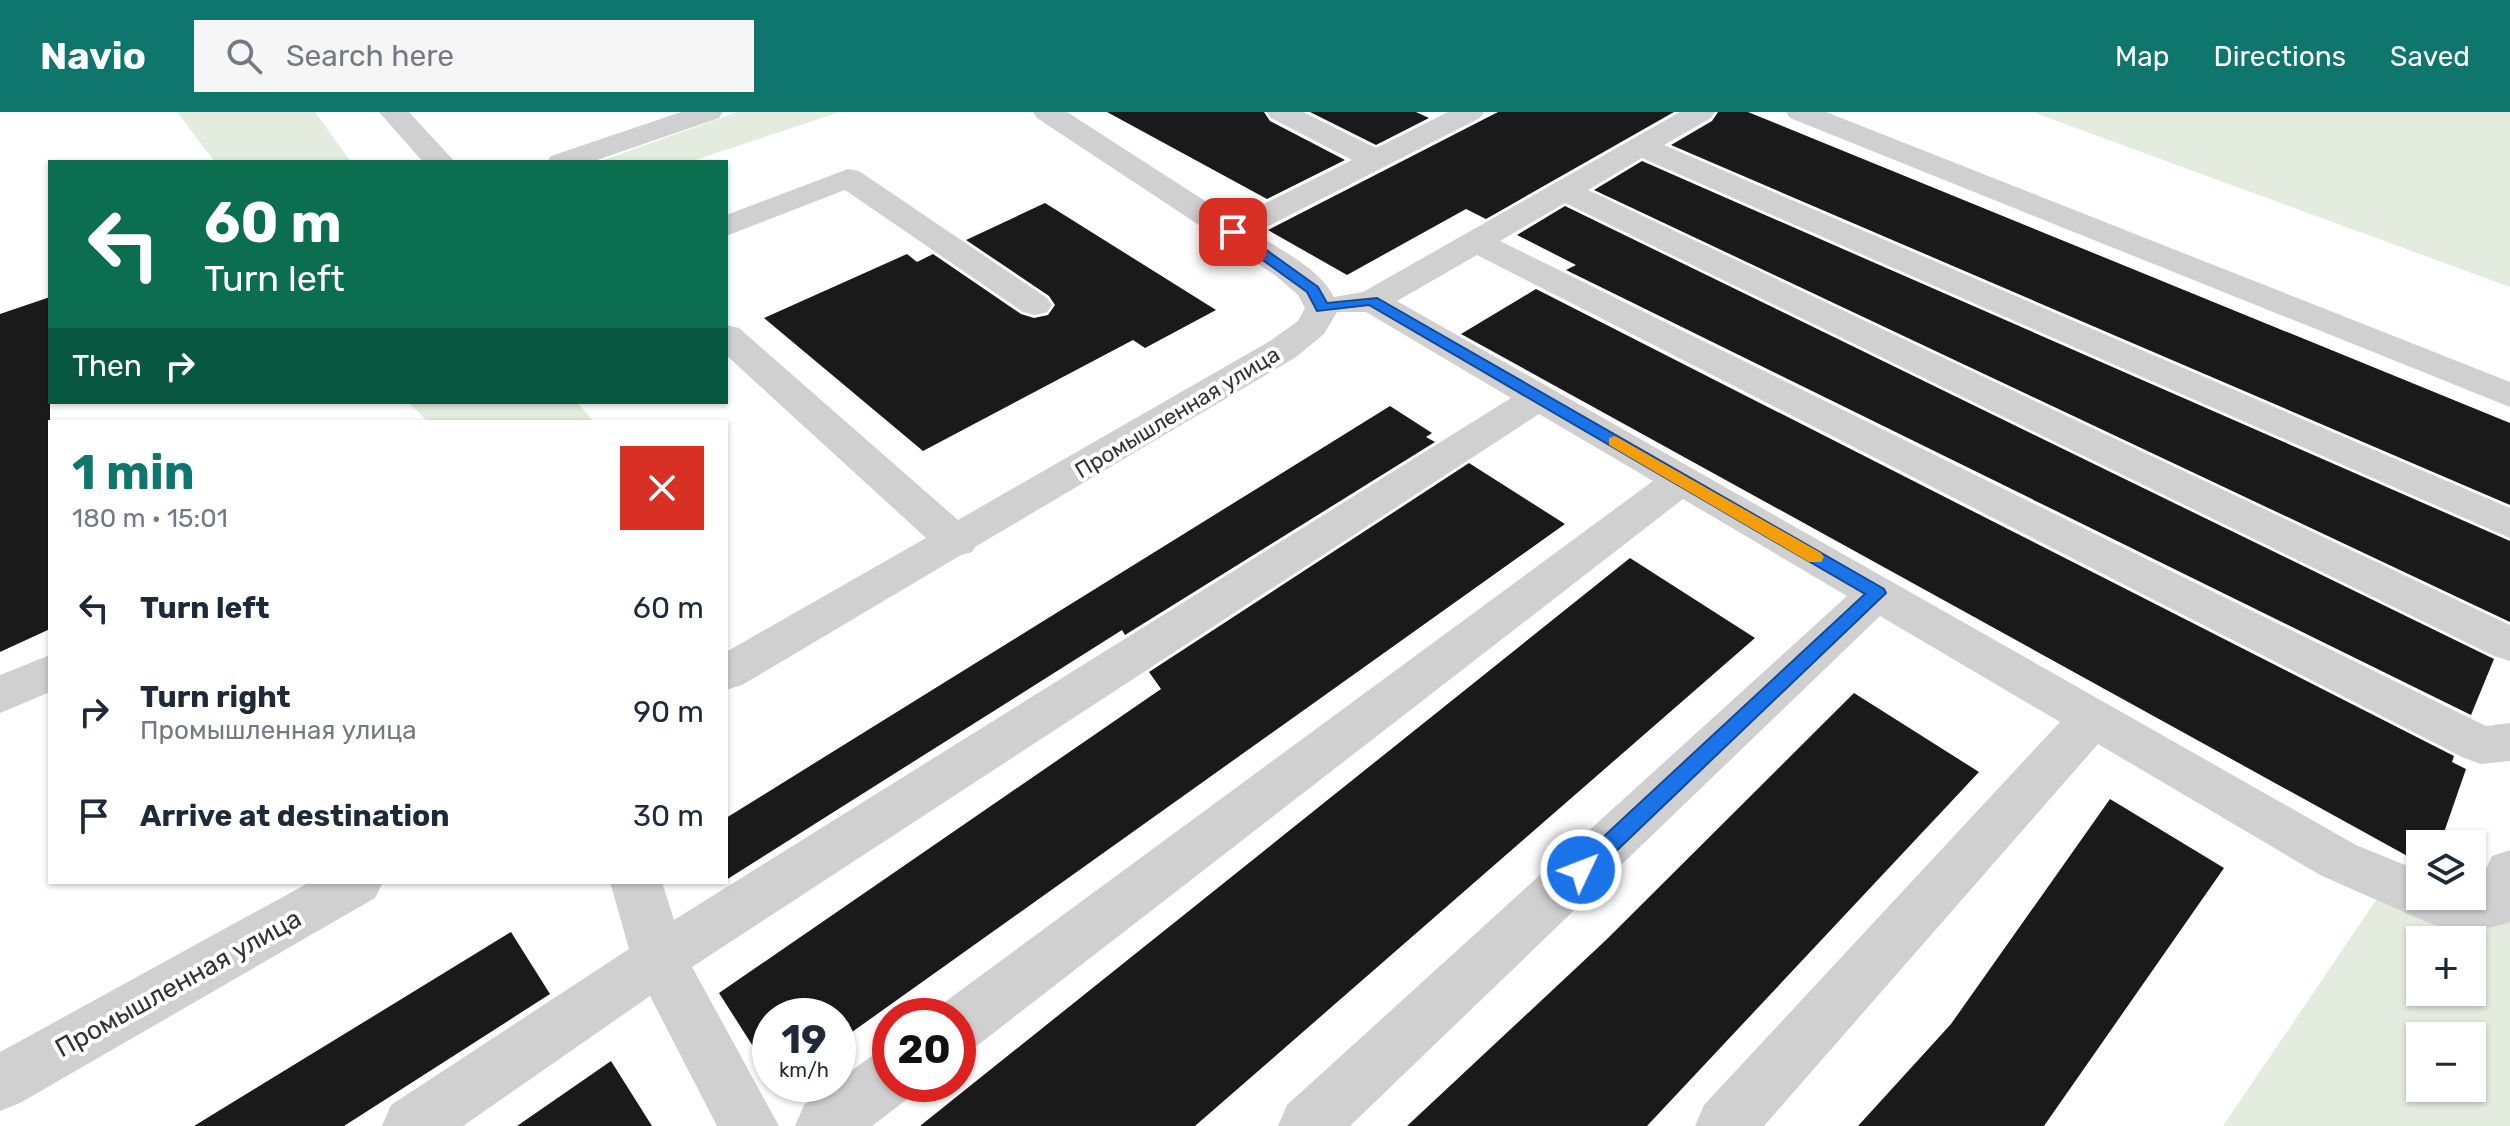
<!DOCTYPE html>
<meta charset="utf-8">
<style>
:root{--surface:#fff;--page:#f6f6f7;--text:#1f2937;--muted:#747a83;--accent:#0f766e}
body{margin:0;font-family:Rubik,sans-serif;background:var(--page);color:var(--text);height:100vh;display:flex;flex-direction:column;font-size:30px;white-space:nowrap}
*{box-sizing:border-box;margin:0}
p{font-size:26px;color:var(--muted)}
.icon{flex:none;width:44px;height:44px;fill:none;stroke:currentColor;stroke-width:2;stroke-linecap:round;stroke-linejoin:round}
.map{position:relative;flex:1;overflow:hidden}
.side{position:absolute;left:48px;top:308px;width:680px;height:464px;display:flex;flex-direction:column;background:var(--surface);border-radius:0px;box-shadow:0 2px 6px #0004}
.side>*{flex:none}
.hud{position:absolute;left:48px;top:48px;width:680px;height:244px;border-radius:0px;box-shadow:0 2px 6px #0004;background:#0b6e4f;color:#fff;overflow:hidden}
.tools{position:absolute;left:2406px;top:718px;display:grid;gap:16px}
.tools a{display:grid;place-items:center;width:80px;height:80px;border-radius:0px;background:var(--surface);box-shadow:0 2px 6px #0004;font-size:40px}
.speed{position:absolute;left:752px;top:886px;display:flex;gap:16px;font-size:40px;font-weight:700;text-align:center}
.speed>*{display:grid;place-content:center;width:104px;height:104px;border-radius:50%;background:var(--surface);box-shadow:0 2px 6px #0004;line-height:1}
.speed small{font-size:20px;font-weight:400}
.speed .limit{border:12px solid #d22;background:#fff;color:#111}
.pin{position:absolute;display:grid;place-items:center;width:68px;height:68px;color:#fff;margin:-34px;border-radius:16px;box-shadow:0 4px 12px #0006}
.me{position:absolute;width:88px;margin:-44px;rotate:47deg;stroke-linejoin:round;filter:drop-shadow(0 0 6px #0008)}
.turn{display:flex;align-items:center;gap:28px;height:168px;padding:0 24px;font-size:36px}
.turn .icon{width:104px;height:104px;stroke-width:2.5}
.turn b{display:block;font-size:56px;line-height:68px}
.then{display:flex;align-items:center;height:76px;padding:0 24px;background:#0003;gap:16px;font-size:30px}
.round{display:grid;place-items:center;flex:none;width:84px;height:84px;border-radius:0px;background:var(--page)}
.overview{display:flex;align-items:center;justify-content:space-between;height:136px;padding:0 24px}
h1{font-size:48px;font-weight:700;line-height:60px;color:var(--accent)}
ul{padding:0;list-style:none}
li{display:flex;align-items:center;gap:24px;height:104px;padding:0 24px}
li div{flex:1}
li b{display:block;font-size:30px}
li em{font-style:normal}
header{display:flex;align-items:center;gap:48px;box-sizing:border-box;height:112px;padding:0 40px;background:var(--accent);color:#fff}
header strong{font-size:38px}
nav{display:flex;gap:44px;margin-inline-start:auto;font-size:28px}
.search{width:560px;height:72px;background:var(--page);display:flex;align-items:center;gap:20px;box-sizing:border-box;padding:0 28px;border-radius:0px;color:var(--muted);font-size:30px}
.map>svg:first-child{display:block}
</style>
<header>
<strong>Navio</strong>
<div class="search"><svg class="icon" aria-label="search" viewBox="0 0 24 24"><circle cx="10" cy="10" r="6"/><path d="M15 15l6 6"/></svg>Search here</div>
<nav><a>Map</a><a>Directions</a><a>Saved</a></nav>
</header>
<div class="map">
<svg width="2510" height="1014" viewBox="0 0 2510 1014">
<rect width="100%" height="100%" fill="#fff"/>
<path fill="#e4ecdf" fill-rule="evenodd" d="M177 0H315L351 50H215Z
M737 0H840L689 50H598Z
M2032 0H2510V175Z
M408 290H577L594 310H428Z
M2472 748 2510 782V1014H2223L2389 769 2420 784H2472ZM2420 828H2472V880H2420ZM2420 924H2472V976H2420Z"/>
<path fill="#1a1a1a" d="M1107 0H1264L1270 9 1345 48 1267 87Z
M1310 0H1416L1429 6 1376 33Z
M1498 0H1674L1486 107 1466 97 1347 163 1268 118Z
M1718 0H1748L2510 311V393L1671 33 1712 9Z
M1642 49 2510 429V510L1594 78Z
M1045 91 1216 198 1145 236 1133 228 923 339 764 206 907 142 917 150 933 142 1021 202 1034 206 1048 203 1055 193 1049 184 966 128Z
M1565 94 2494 547 2471 603 1566 158 1576 153 1517 123Z
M1536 177 2454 644 2452 650 2466 657 2440 732H2420V751L1461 222Z
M50 185V517L0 540V202Z
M1390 294 1432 321 1426 325 1435 330 1125 523 1122 518 726 768V706Z
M1469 351 1565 412 838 930V904H770V961L719 881 1161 577 1149 560Z
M1630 446 1755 526 1195 1014H920Z
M1854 581 1979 660 1647 1014H1407L1606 828Z
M2110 687 2224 756 2044 1014H1858L1951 912Z
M511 820 550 882 344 1014H194Z
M611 949 652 1014H517Z"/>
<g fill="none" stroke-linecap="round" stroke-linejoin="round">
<path fill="#d0d0d0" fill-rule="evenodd" d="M379 0H409L455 50H423Z
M681 0H723L719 6 591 50H547L551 44Z
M1033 0H1067L1233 107 1352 48 1271 6 1267 0H1303L1376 36 1448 0H1484L1480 6 1255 121C1282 139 1319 156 1334 185L1363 180 1680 0H1715L1711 6 1664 33 2510 396V426L1642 46 1588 78 2510 513V549L2494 544 1565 91 1500 129 2486 614 2510 611V649L2481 652 2464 646 1477 143 1397 189 2356 733 2420 759V784H2472V771L2480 770 2492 744 2510 738V810C2485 819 2455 820 2429 811L2320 763 2098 632 1764 1014H1695L1704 993 2060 610 1880 504 1350 1014H1278L1287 993 1847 484 1683 387 978 933 958 940V904H934L938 895 1653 369 1539 302 692 855 779 1014H717L650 884 463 1014H382L391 993 629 837 610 770H662L674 808 1511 286 1366 200H1337L1324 222 1296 245 975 435 972 440 961 443 742 573 726 578V540L926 426 726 243V213L739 216 958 408 1270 229 1298 209 1305 196 1298 183 1276 164 1037 6Z
M1786 0H1826L2510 270V295L1790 6Z
M848 57 859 59 1047 186 1052 193 1047 200 1035 203 1023 200 845 78 726 124V103Z
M50 543V580L0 601V563Z
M310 770H383L375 786 20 991 0 999V940Z
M890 937V972H916L910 985 872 1014H795L804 993 833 972H838V969L870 945Z"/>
</g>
<path fill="#1a73e8" stroke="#114b97" stroke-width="2" d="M1228 117H1237L1318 175 1327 191 1377 186 1884 477 1886 481 1589 765 1581 767 1574 765 1571 758 1574 752 1865 482 1369 193 1317 199 1307 180 1228 123Z"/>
<path fill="#f59e0b" d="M1615 324 1821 441 1824 445 1821 450H1809L1609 333V326Z"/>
<g text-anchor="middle" stroke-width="8" stroke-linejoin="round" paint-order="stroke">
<g font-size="22" fill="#333" stroke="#fff">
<text transform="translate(1177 300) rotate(-31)" y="8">Промышленная улица</text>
</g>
<g font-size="26" fill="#333" stroke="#fff">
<text transform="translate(178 871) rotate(-29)" y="9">Промышленная улица</text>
</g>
</g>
</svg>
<div class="tools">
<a><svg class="icon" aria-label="layers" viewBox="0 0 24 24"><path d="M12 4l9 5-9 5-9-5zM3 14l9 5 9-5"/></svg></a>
<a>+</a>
<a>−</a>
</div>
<div class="speed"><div>19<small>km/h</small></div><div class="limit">20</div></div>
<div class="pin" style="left:1233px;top:120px;background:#d93025"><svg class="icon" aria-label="arrive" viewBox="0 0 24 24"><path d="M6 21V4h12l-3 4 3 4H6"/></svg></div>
<svg class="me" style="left:1581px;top:758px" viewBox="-20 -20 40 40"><circle r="17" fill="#1a73e8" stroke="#fff" stroke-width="3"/><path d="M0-11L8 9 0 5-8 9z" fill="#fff"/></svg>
<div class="hud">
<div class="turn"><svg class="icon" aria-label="left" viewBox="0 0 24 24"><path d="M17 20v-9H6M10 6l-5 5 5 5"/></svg><div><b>60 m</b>Turn left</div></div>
<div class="then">Then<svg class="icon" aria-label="right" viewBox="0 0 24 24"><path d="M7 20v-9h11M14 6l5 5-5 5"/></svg></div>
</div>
<section class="side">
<div class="overview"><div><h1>1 min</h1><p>180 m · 15:01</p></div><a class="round" style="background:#d93025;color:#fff"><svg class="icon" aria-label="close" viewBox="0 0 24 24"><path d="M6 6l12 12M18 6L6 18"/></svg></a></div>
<ul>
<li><svg class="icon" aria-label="left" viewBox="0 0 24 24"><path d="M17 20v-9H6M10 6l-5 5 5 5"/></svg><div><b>Turn left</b></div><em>60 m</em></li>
<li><svg class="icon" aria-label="right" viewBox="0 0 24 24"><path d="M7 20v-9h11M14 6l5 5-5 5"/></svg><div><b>Turn right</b><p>Промышленная улица</p></div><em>90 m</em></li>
<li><svg class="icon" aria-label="arrive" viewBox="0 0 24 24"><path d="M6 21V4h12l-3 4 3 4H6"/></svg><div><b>Arrive at destination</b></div><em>30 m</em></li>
</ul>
</section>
</div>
